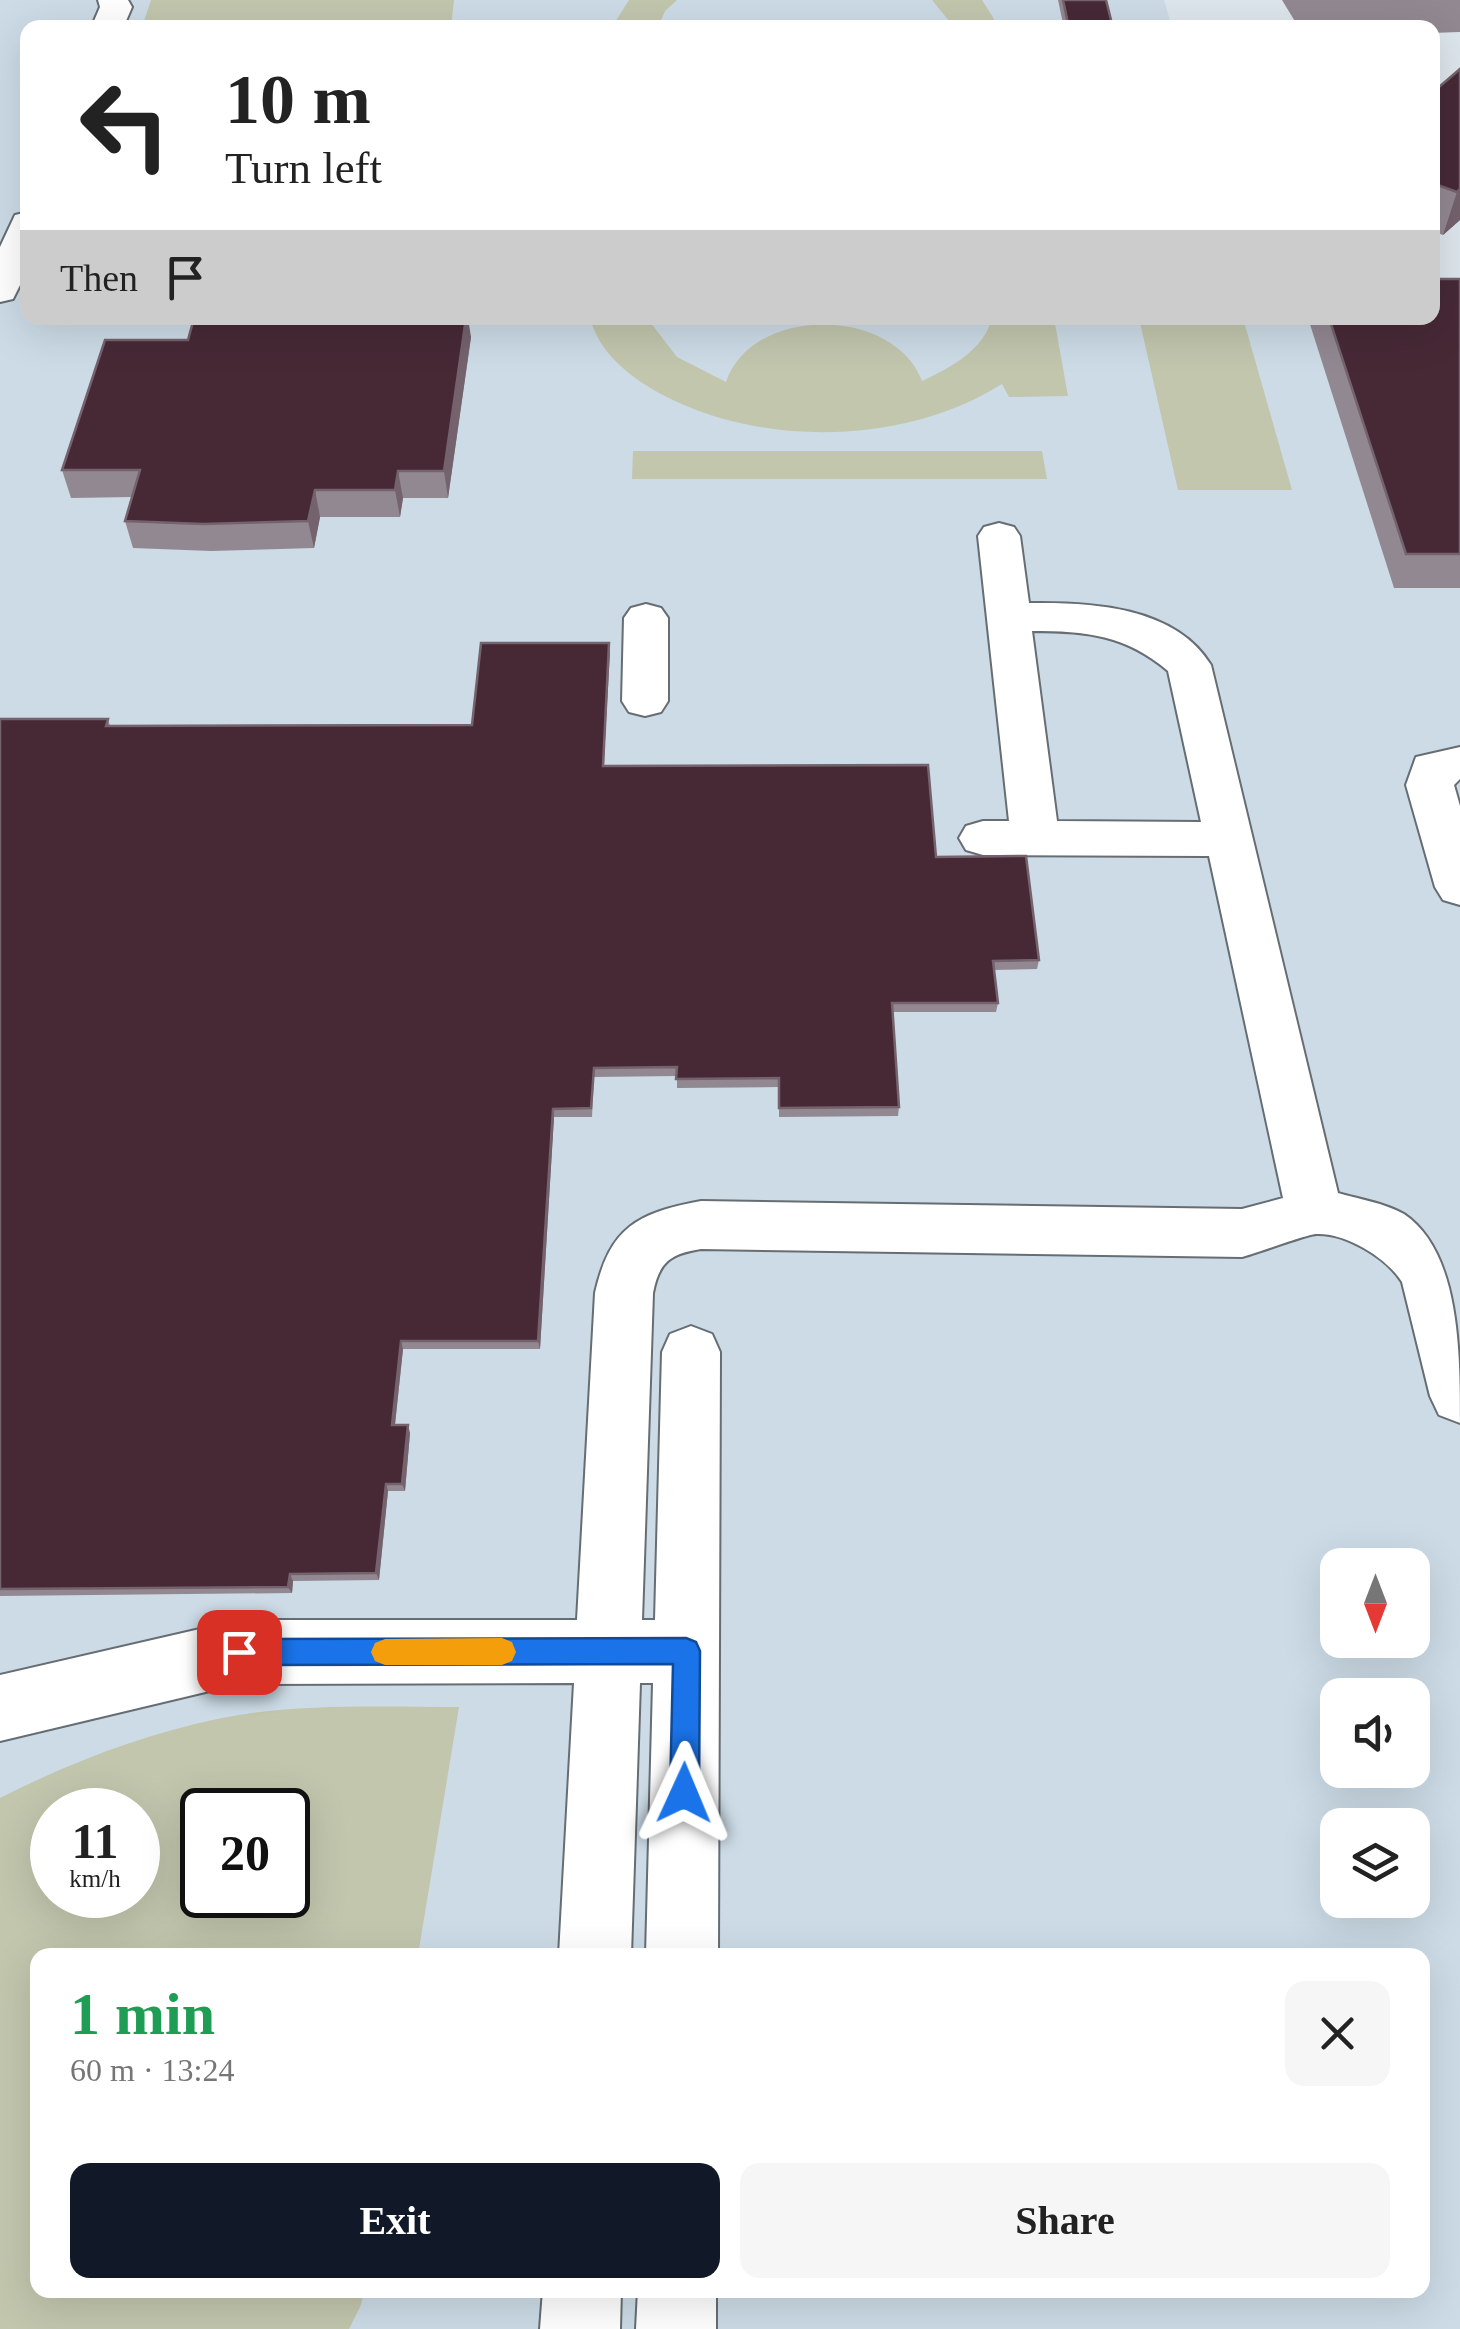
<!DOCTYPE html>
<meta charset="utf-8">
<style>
:root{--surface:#fff;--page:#f6f6f6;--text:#222;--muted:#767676;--accent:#111827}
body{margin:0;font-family:Georgia,serif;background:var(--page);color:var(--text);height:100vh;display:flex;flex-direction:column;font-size:38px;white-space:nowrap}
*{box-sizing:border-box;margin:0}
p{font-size:32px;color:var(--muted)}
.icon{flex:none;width:55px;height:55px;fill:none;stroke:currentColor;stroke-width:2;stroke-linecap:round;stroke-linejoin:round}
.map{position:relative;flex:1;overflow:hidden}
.details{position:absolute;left:30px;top:1948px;width:1400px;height:350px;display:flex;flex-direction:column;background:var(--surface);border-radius:20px;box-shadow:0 10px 40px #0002}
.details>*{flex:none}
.guide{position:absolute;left:20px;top:20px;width:1420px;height:305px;border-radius:20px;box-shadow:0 10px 40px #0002;background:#fff;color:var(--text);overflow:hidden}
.needle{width:65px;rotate:180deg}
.controls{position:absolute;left:1320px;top:1548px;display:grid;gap:20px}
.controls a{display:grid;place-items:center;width:110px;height:110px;border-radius:20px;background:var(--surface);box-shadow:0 10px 40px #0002;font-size:50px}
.speed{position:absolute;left:30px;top:1788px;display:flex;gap:20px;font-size:50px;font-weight:700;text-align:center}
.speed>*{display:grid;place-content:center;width:130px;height:130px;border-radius:50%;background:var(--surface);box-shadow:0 10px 40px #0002;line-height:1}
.speed small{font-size:25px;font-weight:400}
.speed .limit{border:5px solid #111;border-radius:15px;background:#fff;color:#111}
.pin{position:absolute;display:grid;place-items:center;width:85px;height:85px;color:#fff;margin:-42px;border-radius:20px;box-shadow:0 5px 15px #0006}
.me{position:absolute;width:110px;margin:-55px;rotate:1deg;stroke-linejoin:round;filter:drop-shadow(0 0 8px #0008)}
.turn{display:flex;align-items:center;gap:35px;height:210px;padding:0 40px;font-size:45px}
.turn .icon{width:130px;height:130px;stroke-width:2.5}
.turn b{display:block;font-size:70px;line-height:85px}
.then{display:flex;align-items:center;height:95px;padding:0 40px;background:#0003;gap:20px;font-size:38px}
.round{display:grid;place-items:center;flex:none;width:105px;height:105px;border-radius:20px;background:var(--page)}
.headline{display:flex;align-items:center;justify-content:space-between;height:170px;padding:0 40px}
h1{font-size:60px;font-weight:700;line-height:75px;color:#1e9e55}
.button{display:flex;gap:20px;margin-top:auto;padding:20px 40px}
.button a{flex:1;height:115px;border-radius:20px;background:var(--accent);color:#fff;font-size:40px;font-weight:700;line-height:115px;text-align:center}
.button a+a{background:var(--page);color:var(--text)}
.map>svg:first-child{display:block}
</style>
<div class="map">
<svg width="1460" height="2329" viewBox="0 0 1460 2329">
<rect width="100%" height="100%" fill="#dee6ed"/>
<path fill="#ccdbe6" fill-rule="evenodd" d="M0 0H1164L1172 27 28 28V318H1432L1460 304V2329H0ZM1338 1565H1412V1640H1338ZM1338 1695H1412V1770H1338ZM52 1810H138V1895H52ZM202 1810H288V1895H202ZM1338 1825H1412V1900H1338ZM38 1955H1422V2290H38Z"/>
<path fill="#c2c6ad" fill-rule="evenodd" d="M151 0H454L451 27H142Z
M629 0H677L665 11 658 27H612Z
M932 0H982L999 27H954Z
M689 23H921L922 27 689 28Z
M590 318H647L677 357 726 382C752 305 894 306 922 381 950 368 984 350 992 318H1054L1068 396 1009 397 1002 384C905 445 762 448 661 394 630 377 599 353 590 318Z
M1139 318H1243L1292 490H1178Z
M633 451H1042L1047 479H632Z
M459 1707 418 1955H38V2290H364L361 2305 349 2329H0V1798C71 1762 144 1734 222 1718 299 1703 381 1707 459 1707ZM138 1810V1895H52V1810ZM288 1810V1895H202V1810Z"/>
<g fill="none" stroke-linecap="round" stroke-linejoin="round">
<g stroke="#666d73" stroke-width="4">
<path id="minor" d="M98 0H128L132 7 123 28H91L100 7Z
M28 212V269L13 299 0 302V247L15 215Z
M999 523 1014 527 1020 536 1029 603C1090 602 1175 606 1211 665L1338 1193C1359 1199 1384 1203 1404 1214 1460 1252 1460 1352 1460 1423L1439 1415 1430 1396 1402 1282C1387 1258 1346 1233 1317 1234 1307 1234 1258 1253 1242 1257L701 1249C670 1254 659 1262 653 1293L642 1620H655L662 1352 670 1334 691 1326 712 1334 720 1352 718 1955H646L653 1683H640L631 1955H559L574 1683 239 1684 0 1741V1675L239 1620H577L595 1293C610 1227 637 1213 701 1201L1242 1209 1283 1198 1209 856 983 855 966 850 959 838 966 826 983 821H1009L978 536 984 527ZM1032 631C1086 631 1126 635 1168 671L1201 822 1057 821Z
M646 604 661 608 668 618V701L661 712 645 716 629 712 622 701 624 618 631 608Z
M1460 747V779L1454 785 1460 806V905L1443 900 1435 887 1406 785 1416 757Z
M543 2290H621L620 2329H540Z
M638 2290H716V2329H636Z"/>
</g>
<use href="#minor" fill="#fff" fill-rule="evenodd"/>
</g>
<path fill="#928892" d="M1058 0H1106L1113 28H1064Z
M1282 0H1460V32L1432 33V28H1299Z
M1460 69V220L1443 235 1432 231V93Z
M1460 279V588H1394L1308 318H1432Z
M471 337 448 498H403L400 517H320L314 548 211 551 133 548 125 521 132 497 71 498 62 470Z
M609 643 604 766 936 857 1039 960 1037 969 994 970 998 1003 996 1012H893L899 1107 898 1116 779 1117V1087L677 1088V1076L594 1077 592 1117H554L540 1349H403L395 1425 410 1433 405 1491H388L379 1580 293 1581 292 1593 0 1596V719H108L110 726 472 725Z"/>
<path fill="#74626d" d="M1460 189V220L1443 235 1457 192Z
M466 318H468L471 337 448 498 444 471Z
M398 471 403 498 400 517 395 490Z
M315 490 320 517 314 548 308 521Z
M609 643 610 653 603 775V766Z
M553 1109 554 1117 540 1349 538 1341Z
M401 1341 403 1349 394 1433 392 1425Z
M408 1425 410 1433 405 1491 402 1484Z
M386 1484 388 1491 379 1580 376 1573Z
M290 1574 293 1581 292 1593 288 1587Z"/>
<path fill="#472936" stroke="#74626d" stroke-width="2.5" d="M1063 0H1106L1113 28H1069Z
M1460 69V189L1457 192 1432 183V93Z
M1432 279H1460V554H1406L1329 318H1432Z
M194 318H466L444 471H398L395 490H315L308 521 203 524 125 521 140 470H62L105 340H188Z
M481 643H609L603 766 928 765 936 857 1026 856 1039 960 993 961 998 1003H892L899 1107 779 1108V1078L676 1079 677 1067 594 1068 591 1108 553 1109 538 1341H401L392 1425H408L402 1484H386L376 1573 290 1574 288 1587 0 1589V719H108L106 726 472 725Z"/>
<path fill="#1a73e8" stroke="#114b97" stroke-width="2.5" d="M686 1638 696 1642 700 1651 699 1793 694 1803 684 1807 675 1803 670 1793 673 1664 239 1665 229 1661 226 1652 229 1643 239 1639Z"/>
<path fill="#f59e0b" d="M502 1638 512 1642 516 1652 512 1661 502 1665H385L375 1661 371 1652 375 1643 385 1639Z"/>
</svg>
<div class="controls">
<a><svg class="needle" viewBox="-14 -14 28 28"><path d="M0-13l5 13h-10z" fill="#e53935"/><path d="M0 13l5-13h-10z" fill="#767676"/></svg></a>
<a><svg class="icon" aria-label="sound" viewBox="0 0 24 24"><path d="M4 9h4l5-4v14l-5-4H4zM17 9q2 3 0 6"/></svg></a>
<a><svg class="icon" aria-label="layers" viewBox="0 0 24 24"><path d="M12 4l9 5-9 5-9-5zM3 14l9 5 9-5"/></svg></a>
</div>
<div class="speed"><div>11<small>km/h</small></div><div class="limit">20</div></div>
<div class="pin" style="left:239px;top:1652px;background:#d93025"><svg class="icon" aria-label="arrive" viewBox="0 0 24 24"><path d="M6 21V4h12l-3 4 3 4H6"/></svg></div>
<svg class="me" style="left:684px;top:1793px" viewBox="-20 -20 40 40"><path d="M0-17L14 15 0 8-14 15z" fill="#1a73e8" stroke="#fff" stroke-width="4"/></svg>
<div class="guide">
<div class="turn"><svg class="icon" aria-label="left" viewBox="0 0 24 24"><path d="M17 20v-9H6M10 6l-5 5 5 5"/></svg><div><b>10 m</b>Turn left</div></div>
<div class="then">Then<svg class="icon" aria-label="arrive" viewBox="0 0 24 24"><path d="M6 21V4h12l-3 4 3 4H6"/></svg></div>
</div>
<section class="details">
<div class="headline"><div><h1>1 min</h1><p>60 m · 13:24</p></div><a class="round"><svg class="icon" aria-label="close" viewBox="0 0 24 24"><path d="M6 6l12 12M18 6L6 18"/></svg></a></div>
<div class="button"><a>Exit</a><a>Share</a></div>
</section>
</div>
